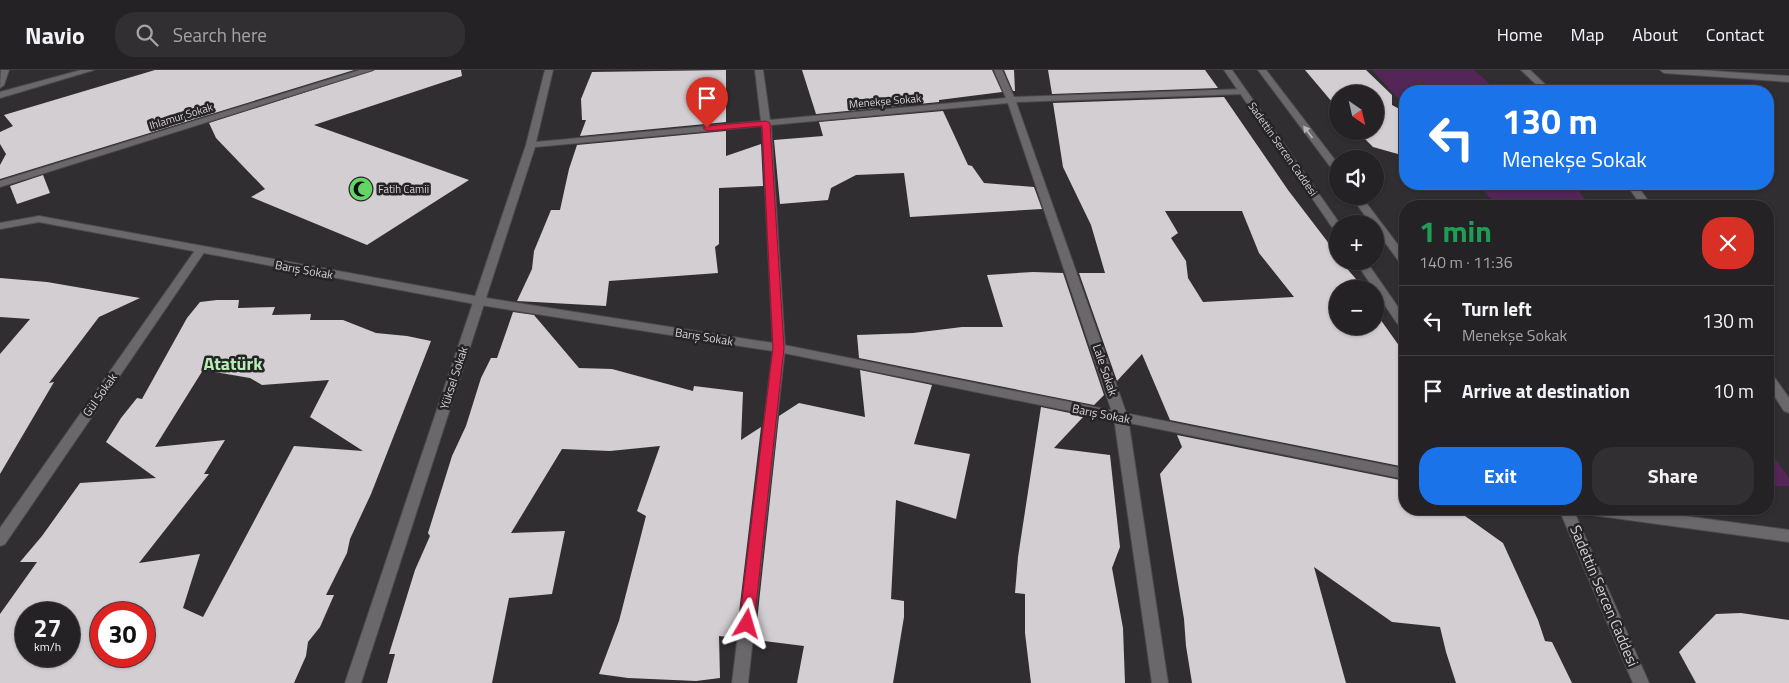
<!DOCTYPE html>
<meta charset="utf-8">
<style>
:root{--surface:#252226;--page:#312f32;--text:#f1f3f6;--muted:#a3a4a7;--line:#423f43;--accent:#1a73e8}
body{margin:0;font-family:"Titillium Web",sans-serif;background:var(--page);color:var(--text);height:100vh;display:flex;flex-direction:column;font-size:19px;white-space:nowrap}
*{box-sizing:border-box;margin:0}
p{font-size:16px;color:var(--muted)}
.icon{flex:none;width:28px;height:28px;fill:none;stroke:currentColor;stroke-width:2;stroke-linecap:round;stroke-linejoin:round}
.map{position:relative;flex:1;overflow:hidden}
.drawer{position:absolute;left:1399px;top:130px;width:375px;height:315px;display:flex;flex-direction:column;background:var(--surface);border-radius:20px;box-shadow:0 1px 4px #0004,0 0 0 1px var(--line)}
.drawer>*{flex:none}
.hud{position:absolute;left:1399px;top:15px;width:375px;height:105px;border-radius:20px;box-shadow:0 1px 4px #0004,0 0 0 1px var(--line);background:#1a73e8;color:#fff;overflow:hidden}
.needle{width:32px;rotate:146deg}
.tools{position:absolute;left:1329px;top:15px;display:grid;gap:10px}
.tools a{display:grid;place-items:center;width:55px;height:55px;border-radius:50%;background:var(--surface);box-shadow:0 1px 4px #0004,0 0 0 1px var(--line);font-size:25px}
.speed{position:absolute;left:15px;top:532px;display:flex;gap:10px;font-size:25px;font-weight:700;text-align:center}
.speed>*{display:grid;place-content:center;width:65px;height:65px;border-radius:50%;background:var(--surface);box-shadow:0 1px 4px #0004,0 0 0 1px var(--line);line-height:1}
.speed small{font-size:12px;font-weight:400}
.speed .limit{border:8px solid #d22;background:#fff;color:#111}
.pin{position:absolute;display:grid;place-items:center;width:42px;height:42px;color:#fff;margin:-51px -21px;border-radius:50% 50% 50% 0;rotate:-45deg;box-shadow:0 0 5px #0007}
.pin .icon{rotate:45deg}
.me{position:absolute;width:55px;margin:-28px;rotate:7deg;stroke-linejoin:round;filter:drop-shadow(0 0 4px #0008)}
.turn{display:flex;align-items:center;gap:18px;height:105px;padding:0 20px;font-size:22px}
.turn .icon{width:65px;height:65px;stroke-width:2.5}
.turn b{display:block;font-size:35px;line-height:42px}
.round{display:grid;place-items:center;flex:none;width:52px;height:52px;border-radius:20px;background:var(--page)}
.headline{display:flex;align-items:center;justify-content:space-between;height:85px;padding:0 20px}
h1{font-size:30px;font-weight:700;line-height:38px;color:#1e9e55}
.cta{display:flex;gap:10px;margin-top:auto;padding:10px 20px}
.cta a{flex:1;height:58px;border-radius:20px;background:var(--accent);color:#fff;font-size:20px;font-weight:700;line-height:58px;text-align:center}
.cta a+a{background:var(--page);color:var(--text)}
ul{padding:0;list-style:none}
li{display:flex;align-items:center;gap:15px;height:70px;padding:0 20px;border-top:1px solid var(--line)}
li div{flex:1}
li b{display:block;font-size:19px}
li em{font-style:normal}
header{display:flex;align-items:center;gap:30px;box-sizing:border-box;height:70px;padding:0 25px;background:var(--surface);border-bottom:1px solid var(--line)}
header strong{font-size:24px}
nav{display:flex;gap:28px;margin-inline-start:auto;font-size:18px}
.search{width:350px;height:45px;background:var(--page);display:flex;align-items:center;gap:12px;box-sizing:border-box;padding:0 18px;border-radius:20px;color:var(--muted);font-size:19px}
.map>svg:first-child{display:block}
</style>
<header>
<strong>Navio</strong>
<div class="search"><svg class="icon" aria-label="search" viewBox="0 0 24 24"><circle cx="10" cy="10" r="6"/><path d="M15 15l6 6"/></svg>Search here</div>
<nav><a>Home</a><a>Map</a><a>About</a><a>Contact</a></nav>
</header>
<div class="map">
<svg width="1789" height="613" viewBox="0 0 1789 613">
<rect width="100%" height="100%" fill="#312e32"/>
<path fill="#542658" d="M1372 0H1474L1498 21H1405V36Z
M1477 114H1573L1590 136H1498Z
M1768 379 1789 408V416H1768Z"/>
<path fill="#d2ced2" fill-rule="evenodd" d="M155 0H354L0 109V95L6 84 0 74V62L13 56 4 45Z
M375 0H461L462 6 314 55 469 110 367 175 251 127 265 119 216 68 209 53Z
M726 0V52L580 66 586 50H582L581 29 592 2Z
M802 0H992L1002 22 939 30V32L816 44Z
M1004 0H1014L1015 21H1013Z
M1048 0H1205L1218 18 1052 24Z
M1305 0H1366L1392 25V35L1405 42V86L1373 77 1357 61H1375V24H1338V39Z
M1224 27 1288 120 1327 171 1338 191 1340 194 1344 195 1361 215 1362 219H1338V256H1375V242L1405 284V397L1170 350 1142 284 1117 311 1079 203H1105L1091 155 1063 97 1053 33ZM1165 141H1242L1259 183 1294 227 1203 232 1188 208 1186 191 1171 168 1178 163Z
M943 41 968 95 972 96 984 113 1034 117 1042 139 910 147 904 103 856 105 831 118 828 130 780 134 774 70 823 66 819 52Z
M726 61V86L761 74 763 116 719 118V174L715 177 718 203 609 211 606 236 517 231 532 199 534 181 551 140H560L569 99 577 75Z
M43 105 50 123 17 134 10 116Z
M1033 202 1063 203 1104 325 1094 335 859 288 857 265 913 263 962 257H1003L987 205Z
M0 208 47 212 140 228 99 247 49 313 54 312 0 404V284L30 249 0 247Z
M217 230H239L238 238 275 237 272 245 311 244 310 250H343L376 263 407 266 431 271 371 424 350 469 347 483 326 525H334L320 557 308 572 306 586 294 613H0V544L37 492H20L42 466 80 413 156 408 106 372 121 348 137 328 142 329 187 248 200 232ZM203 300 250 308 262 315 329 310 310 347 363 381 294 376 203 547 183 538 200 484 139 493 209 404H204L225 370 155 377ZM26 544H69V586H26ZM101 544H144V586H101Z
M513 242 534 245 579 298 612 299 693 321 694 316 743 322 741 370 761 357 736 568 719 566 720 608 696 611 628 608 599 604 619 551 646 446 637 441 660 376 610 381 562 379 511 463 565 461 552 524 509 528 492 613H387L395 584H389L415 500 430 466 428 463 452 386 466 356 481 308 491 288H497Z
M860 300 932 315 914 374 970 384 956 449 896 430 891 529 904 531V547L893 613H797L804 576 755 570 779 346 799 333 865 347Z
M1041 337 1084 346 1054 378 1110 385 1120 477 1112 498 1123 558 1125 613H1031L1025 563V524L1015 523 1018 487Z
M1177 365 1405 411V439H1421L1465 446 1503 473 1538 550 1545 571 1552 572 1572 613H1456L1446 582 1440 557 1392 552 1314 497 1346 613H1192L1186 576 1184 549 1160 404 1182 377Z
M1741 543 1789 550V613H1696L1679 582 1716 544Z"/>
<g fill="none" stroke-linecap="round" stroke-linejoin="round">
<g stroke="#4d4a4d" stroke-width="2">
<path id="minor" d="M360 0H373L0 117V111Z
M545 0H553L536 72 761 51 755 0H763L770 50 1006 28 994 0H1002L1014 27 1245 19 1246 21 1242 24 1016 32 1128 348 1168 613H1152L1114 348 1008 33 771 55 785 278 748 613H732L773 278 762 56 535 77 361 613H345L526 75Z
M1521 0H1530L1552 21H1543Z
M1660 0H1699L1789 6V12L1664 3Z
M1626 114H1636L1652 136H1642Z
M200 178 205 181 5 474 0 476V458L196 179Z
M1768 303 1772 304 1789 328V343L1784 341 1768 316Z"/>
</g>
<g stroke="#4d4a4d" stroke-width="2">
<path id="tertiary" d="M1 0H9L4 15 0 18Z
M81 0H94L0 28V22Z
M1224 0H1232L1340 154H1338V161L1334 160Z
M1258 0H1266L1338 94V104L1335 103Z
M1351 126H1361L1405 184V195L1401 194 1375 159V154H1371Z
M39 146 480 227 779 274 1405 399V409L779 282 480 235 39 152 0 159V153Z
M1355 191H1366L1405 247V260L1401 259Z
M1559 439H1573L1649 613H1633Z
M1585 439H1632L1789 460V472L1592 445 1587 443Z"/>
</g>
<use href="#minor" fill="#6b686c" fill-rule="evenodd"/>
<use href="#tertiary" fill="#6b686c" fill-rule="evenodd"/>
</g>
<defs><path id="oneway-solid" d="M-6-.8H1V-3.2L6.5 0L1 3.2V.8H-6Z" transform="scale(1.25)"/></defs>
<use fill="#b4b2b4" href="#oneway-solid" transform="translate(1308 62) rotate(-127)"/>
<path fill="#e11d48" stroke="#92132f" d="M766 51 770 53 784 278 754 554 752 558 747 560 742 558 739 554 773 278 762 56 707 61 703 58 707 56Z"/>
<defs>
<g id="mosque-disc" transform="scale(1.25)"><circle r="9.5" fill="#65d467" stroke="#272428"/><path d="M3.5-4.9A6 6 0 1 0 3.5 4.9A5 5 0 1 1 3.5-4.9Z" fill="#111"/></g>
</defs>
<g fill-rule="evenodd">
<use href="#mosque-disc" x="361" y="119"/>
</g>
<g text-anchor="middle" stroke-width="5" stroke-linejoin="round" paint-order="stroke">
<g font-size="11" fill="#d3d1d3" stroke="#272428">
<text transform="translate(885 31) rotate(-5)" y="4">Menekşe Sokak</text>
<text transform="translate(181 46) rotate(-17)" y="4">Ihlamur Sokak</text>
<text transform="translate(1283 79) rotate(55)" y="4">Sadettin Sercen Caddesi</text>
</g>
<g font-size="11" fill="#d3d1d3" stroke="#272428" text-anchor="start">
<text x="378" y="123">Fatih Camii</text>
</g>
<g font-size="12" fill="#d3d1d3" stroke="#272428">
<text transform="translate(304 200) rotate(10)" y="4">Barış Sokak</text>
<text transform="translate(704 267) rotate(9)" y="4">Barış Sokak</text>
<text transform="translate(1105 300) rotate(71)" y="4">Lale Sokak</text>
<text transform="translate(454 308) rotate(-72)" y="4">Yüksel Sokak</text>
<text transform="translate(100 325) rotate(-55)" y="4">Gül Sokak</text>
<text transform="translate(1101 344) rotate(11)" y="4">Barış Sokak</text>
</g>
<g font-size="15" fill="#d3d1d3" stroke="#272428">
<text transform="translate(1604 526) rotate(67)" y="5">Sadettin Sercen Caddesi</text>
</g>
<g font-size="18" font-weight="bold" fill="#b4eeb2" stroke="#272428">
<text x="233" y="300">Atatürk</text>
</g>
</g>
</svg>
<div class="tools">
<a><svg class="needle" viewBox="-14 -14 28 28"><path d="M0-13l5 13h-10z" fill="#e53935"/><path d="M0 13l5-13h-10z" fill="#a3a4a7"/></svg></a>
<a><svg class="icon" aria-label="sound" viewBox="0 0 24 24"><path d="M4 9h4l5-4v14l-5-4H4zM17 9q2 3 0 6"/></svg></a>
<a>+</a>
<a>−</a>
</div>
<div class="speed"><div>27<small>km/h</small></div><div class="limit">30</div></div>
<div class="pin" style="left:707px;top:58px;background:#d93025"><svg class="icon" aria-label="arrive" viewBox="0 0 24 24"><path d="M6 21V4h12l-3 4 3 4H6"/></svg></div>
<svg class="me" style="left:747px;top:554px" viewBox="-20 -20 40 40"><path d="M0-17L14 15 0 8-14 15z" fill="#e11d48" stroke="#fff" stroke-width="4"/></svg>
<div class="hud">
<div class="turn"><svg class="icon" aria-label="left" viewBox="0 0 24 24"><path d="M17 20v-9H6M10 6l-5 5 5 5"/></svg><div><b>130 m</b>Menekşe Sokak</div></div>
</div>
<section class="drawer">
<div class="headline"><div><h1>1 min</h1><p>140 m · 11:36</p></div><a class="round" style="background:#d93025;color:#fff"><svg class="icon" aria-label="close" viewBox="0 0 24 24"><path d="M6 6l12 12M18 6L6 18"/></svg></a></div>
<ul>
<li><svg class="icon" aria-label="left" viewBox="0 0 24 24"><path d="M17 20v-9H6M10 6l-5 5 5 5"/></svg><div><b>Turn left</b><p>Menekşe Sokak</p></div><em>130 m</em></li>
<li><svg class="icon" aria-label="arrive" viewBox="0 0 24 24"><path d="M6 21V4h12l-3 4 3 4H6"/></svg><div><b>Arrive at destination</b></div><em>10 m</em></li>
</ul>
<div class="cta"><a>Exit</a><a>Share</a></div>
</section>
</div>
